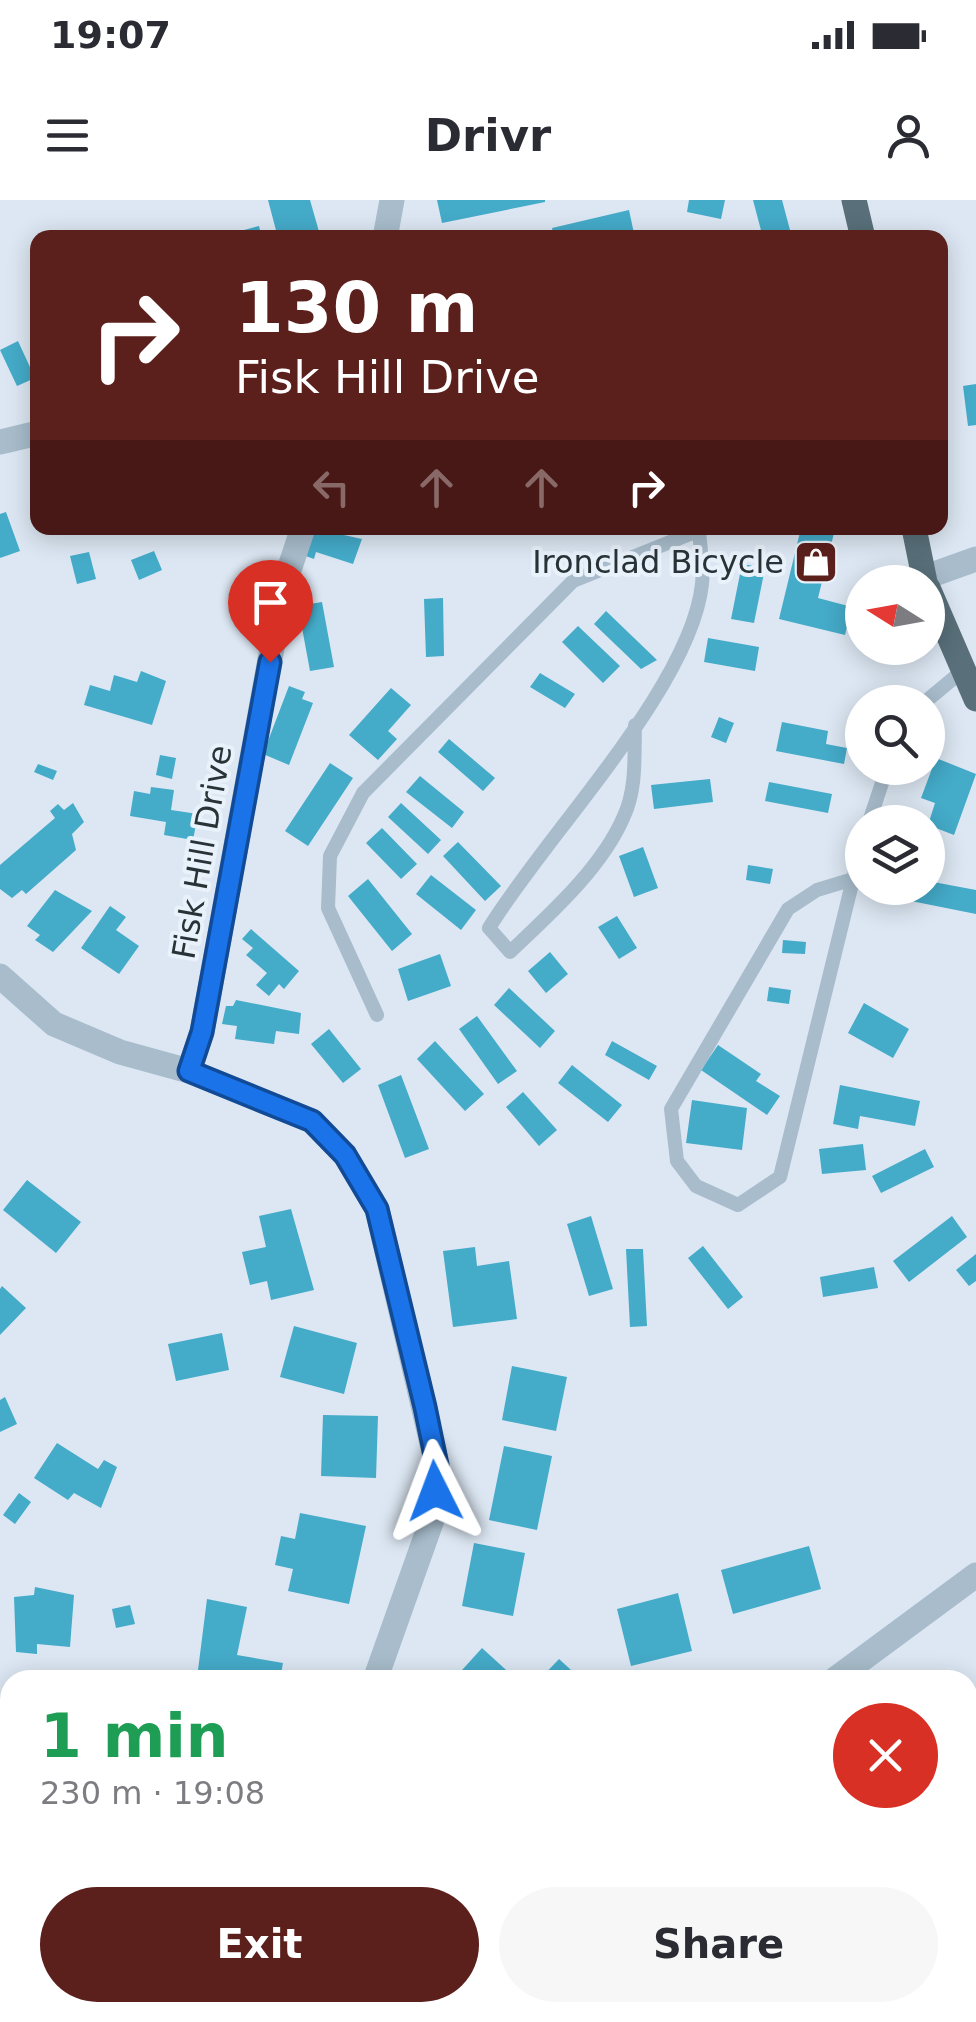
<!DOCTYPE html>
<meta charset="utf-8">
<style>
:root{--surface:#fff;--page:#f7f7f7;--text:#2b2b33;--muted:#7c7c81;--accent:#5b1f1c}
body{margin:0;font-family:"DejaVu Sans",sans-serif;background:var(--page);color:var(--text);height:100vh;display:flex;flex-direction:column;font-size:38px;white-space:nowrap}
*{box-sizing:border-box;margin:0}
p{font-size:32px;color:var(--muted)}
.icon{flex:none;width:55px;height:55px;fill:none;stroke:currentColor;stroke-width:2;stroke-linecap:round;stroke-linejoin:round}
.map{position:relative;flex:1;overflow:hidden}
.drawer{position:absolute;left:0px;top:1470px;width:978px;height:352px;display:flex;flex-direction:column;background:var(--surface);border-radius:30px 30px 0 0;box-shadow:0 5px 25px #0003}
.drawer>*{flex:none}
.banner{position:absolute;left:30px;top:30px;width:918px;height:305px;border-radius:20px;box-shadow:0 5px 25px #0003;background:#5b1f1c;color:#fff;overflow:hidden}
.needle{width:65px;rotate:281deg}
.fabs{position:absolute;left:845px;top:365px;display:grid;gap:20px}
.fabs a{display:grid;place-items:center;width:100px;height:100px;border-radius:50%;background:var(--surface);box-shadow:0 5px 25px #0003;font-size:50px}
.pin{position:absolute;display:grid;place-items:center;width:85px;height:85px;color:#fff;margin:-102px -42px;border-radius:50% 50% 50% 0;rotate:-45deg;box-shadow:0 0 10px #0007}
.pin .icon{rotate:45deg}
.me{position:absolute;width:110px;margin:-55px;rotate:357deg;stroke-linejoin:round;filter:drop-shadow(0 0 8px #0008)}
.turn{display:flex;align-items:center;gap:35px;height:210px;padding:0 40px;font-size:45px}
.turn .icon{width:130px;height:130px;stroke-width:2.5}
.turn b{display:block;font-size:70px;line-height:85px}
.lanes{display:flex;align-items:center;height:95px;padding:0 40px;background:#0003;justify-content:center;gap:50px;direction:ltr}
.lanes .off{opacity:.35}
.round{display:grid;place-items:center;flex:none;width:105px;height:105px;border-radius:52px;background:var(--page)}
.headline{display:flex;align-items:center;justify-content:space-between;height:170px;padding:0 40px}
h1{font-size:60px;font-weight:700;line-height:75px;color:#1e9e55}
.primary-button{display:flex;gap:20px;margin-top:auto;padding:20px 40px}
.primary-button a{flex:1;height:115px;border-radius:60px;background:var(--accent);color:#fff;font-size:40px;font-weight:700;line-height:115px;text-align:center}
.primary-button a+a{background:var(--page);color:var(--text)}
.status{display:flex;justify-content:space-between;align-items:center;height:70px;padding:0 50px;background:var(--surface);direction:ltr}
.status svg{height:28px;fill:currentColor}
header{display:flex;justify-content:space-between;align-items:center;height:130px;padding:0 40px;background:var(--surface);font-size:45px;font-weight:700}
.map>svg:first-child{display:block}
</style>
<div class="status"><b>19:07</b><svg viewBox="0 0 49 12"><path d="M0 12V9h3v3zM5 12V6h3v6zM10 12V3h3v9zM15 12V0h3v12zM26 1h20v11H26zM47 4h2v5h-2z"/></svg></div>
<header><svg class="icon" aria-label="menu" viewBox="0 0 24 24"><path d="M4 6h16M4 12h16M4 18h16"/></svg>Drivr<svg class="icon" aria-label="person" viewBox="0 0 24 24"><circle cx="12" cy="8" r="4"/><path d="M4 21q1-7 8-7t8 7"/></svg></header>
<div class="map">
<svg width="976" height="1822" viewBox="0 0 976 1822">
<rect width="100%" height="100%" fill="#dce7f3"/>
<path fill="#44abc9" d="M268 0H310L320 35 278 38Z
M437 0H545V2L442 23Z
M689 0H725L721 19 687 12Z
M753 0H782L790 30 763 38Z
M629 10 635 38H554L552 28Z
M259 26 262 38H222V36Z
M18 141 35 178 17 186 0 150Z
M976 184V225L968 226 963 186Z
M6 312 20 351 0 358V314Z
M312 328 362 339 353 364 316 352 314 359 303 355Z
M801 328 834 333 818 398 852 407 845 435 779 419Z
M154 351 162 370 139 380 131 360Z
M89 352 96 379 77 384 70 356Z
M742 364 765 368 754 423 731 419Z
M443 398 444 456 426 457 424 399Z
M322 402 334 467 310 471 298 406Z
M606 411 657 460 641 469 594 424Z
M578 426 620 466 603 483 562 442Z
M708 438 759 447 755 471 704 462Z
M141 471 166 481 152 525 84 505 90 485 110 491 114 475 137 482Z
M540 473 575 494 565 508 530 487Z
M289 486 305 492 302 499 313 503 289 565 263 554Z
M391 488 411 505 388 531 397 539 378 560 349 535Z
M719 517 734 523 726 543 711 537Z
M782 522 828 531 826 544 847 548 844 564 776 551Z
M449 539 495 578 483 591 438 552Z
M160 555 176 558 172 579 156 575Z
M936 558 976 574 954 635 928 625 935 603 921 598Z
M330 563 353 578 308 646 285 631Z
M38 564 57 571 53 580 34 572Z
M420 576 464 612 452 628 406 592Z
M710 579 713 602 654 609 651 585Z
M769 582 832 594 828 613 765 601Z
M151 587 174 590 171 610 198 614 193 640 164 635 166 622 130 616 134 591 150 594Z
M73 603 84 622 72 634 76 650 26 694 22 690 12 698 0 689V665L55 618 50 611 58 604 64 610Z
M401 603 441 640 428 654 388 617Z
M382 628 417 664 401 679 366 643Z
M458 642 501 686 485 701 443 656Z
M643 647 658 688 634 697 619 656Z
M748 665 773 669 770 684 746 680Z
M431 675 476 710 461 730 416 694Z
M368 679 412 734 392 751 348 696Z
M928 681 976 690V714L901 699 903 688H928Z
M55 690 92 711 53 752 35 740 40 735 27 726Z
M110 706 126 717 116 730 139 746 119 774 81 748Z
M617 716 637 748 619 759 598 727Z
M251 729 299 771 284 789 279 784 269 796 256 785 267 773 246 755 253 748 242 739Z
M783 740 806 742 805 754 782 753Z
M550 752 568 774 546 793 528 771Z
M440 754 451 786 408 801 398 769Z
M769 787 791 790 789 804 767 801Z
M509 788 555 831 540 848 494 805Z
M236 800 301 813 299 834 276 831 274 844 235 839 237 826 222 824 226 806H233Z
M864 803 909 829 893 858 848 833Z
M477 816 517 871 498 884 459 829Z
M329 829 361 869 343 883 311 844Z
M435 841 484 894 465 911 417 859Z
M612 841 657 866 649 880 605 855Z
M718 845 761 874 756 881 780 896 767 915 701 870Z
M572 865 622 905 608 922 558 883Z
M401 875 429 949 405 958 378 885Z
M840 885 920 901 915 926 860 916 858 929 833 924Z
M523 892 557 930 539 946 506 907Z
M692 900 747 908 742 950 686 943Z
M863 944 866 970 822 974 819 949Z
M925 949 934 967 881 993 872 976Z
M27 980 81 1022 56 1053 3 1010Z
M291 1009 314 1090 271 1100 267 1081 250 1085 242 1052 266 1047 259 1016Z
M591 1016 613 1089 589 1096 567 1024Z
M952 1016 967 1037 909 1082 893 1061Z
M703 1046 743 1097 728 1109 688 1058Z
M475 1047 477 1066 509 1061 517 1119 453 1127 443 1051Z
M626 1049H643L647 1126 630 1127Z
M976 1054V1081L969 1086 956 1070Z
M874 1067 878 1088 823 1097 820 1077Z
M2 1086 26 1108 0 1135V1089Z
M294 1126 357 1143 344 1194 280 1177Z
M222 1133 229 1170 176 1181 168 1144Z
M512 1166 567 1177 556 1231 502 1220Z
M5 1197 17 1224 0 1232V1200Z
M323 1215 378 1216 376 1278 321 1276Z
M57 1243 98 1269 104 1260 117 1267 101 1308 74 1293 68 1300 34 1278Z
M504 1246 552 1256 537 1330 489 1320Z
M19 1293 31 1302 15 1324 3 1315Z
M300 1313 366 1326 349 1404 288 1391 293 1369 275 1365 281 1336 295 1339Z
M474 1343 525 1353 513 1416 462 1406Z
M809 1346 821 1389 733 1414 721 1370Z
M35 1387 74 1395 70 1447 37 1444V1454L16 1452 14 1397 34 1395Z
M678 1393 692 1451 631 1466 617 1409Z
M207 1399 247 1407 237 1455 283 1463 280 1480 197 1478Z
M130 1405 135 1424 116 1428 112 1409Z
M482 1448 517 1480H453Z
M559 1459 582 1480H539Z
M10 1507V1587L0 1585V1543Z
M976 1683V1736L968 1730V1695Z
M706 1812H807L809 1822H708Z"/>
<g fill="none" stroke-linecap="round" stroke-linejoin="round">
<path stroke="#a8bccb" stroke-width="14" d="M925 502 961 472
M635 525C634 555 637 588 624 616 602 668 550 714 510 752L489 728C546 635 691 487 702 384 704 367 700 347 699 330
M869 622 887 568
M850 680 817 690 788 709 671 909 677 961 696 986 738 1005 780 977 862 643
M377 815 328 708 330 656 363 593 573 381 705 328"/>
<path stroke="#a8bccb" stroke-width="25" d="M385 38 392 0
M0 242 38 233
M923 378 976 359
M0 776 54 824 120 852 189 871 312 921 345 955 377 1009 437 1265 433 1317 375 1480
M189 871 202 832 283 388 303 328
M834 1480 976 1375
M0 1752 10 1749
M364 1812 419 1822
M542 1812 550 1822"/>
<path stroke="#59707a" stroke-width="25" d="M854 0 863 38
M914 328 925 382
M928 388 976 499"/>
</g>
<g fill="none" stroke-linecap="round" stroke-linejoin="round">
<g stroke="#114b97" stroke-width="25">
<path id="route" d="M270 462 202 832 189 871 312 921 345 955 377 1009 425 1207 437 1265 435 1291"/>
</g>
<use href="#route" stroke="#1a73e8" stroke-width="18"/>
</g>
<defs>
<g id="shop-square" transform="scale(2.25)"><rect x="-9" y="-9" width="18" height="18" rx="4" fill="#5b1f1c" stroke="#e9f1fa"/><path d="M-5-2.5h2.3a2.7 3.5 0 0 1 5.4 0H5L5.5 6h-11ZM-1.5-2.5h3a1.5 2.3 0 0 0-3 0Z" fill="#fff"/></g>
</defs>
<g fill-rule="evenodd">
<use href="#shop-square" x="816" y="362"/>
</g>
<g text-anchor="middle" stroke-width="8" stroke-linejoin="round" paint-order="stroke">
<g font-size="32" fill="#283338" stroke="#e9f1fa" text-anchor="end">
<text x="784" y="373">Ironclad Bicycle</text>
</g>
<g font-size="32" fill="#283338" stroke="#e9f1fa">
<text transform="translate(202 652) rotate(-80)" y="11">Fisk Hill Drive</text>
</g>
</g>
</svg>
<div class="fabs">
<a><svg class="needle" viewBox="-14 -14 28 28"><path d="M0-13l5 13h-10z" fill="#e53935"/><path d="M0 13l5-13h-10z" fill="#7c7c81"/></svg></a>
<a><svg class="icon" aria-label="search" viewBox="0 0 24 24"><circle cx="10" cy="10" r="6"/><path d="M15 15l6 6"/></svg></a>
<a><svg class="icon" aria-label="layers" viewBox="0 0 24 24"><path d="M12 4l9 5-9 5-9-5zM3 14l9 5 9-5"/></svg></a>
</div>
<div class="pin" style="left:270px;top:462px;background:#d93025"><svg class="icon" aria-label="arrive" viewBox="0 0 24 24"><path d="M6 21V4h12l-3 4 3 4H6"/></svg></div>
<svg class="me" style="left:435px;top:1291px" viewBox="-20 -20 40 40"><path d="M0-17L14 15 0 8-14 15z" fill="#1a73e8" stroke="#fff" stroke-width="4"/></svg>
<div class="banner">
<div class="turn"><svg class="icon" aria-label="right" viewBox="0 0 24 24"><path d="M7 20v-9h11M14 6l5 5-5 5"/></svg><div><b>130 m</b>Fisk Hill Drive</div></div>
<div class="lanes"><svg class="icon off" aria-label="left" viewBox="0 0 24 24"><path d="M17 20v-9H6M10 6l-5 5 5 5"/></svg><svg class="icon off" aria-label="ahead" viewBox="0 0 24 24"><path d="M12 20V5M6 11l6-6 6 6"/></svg><svg class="icon off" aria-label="ahead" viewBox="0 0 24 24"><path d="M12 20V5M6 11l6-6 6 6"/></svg><svg class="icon" aria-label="right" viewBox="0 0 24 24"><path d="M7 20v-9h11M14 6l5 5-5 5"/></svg></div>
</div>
<section class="drawer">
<div class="headline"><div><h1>1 min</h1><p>230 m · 19:08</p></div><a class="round" style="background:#d93025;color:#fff"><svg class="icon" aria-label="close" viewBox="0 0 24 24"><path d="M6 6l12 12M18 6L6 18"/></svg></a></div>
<div class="primary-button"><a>Exit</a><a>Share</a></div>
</section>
</div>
